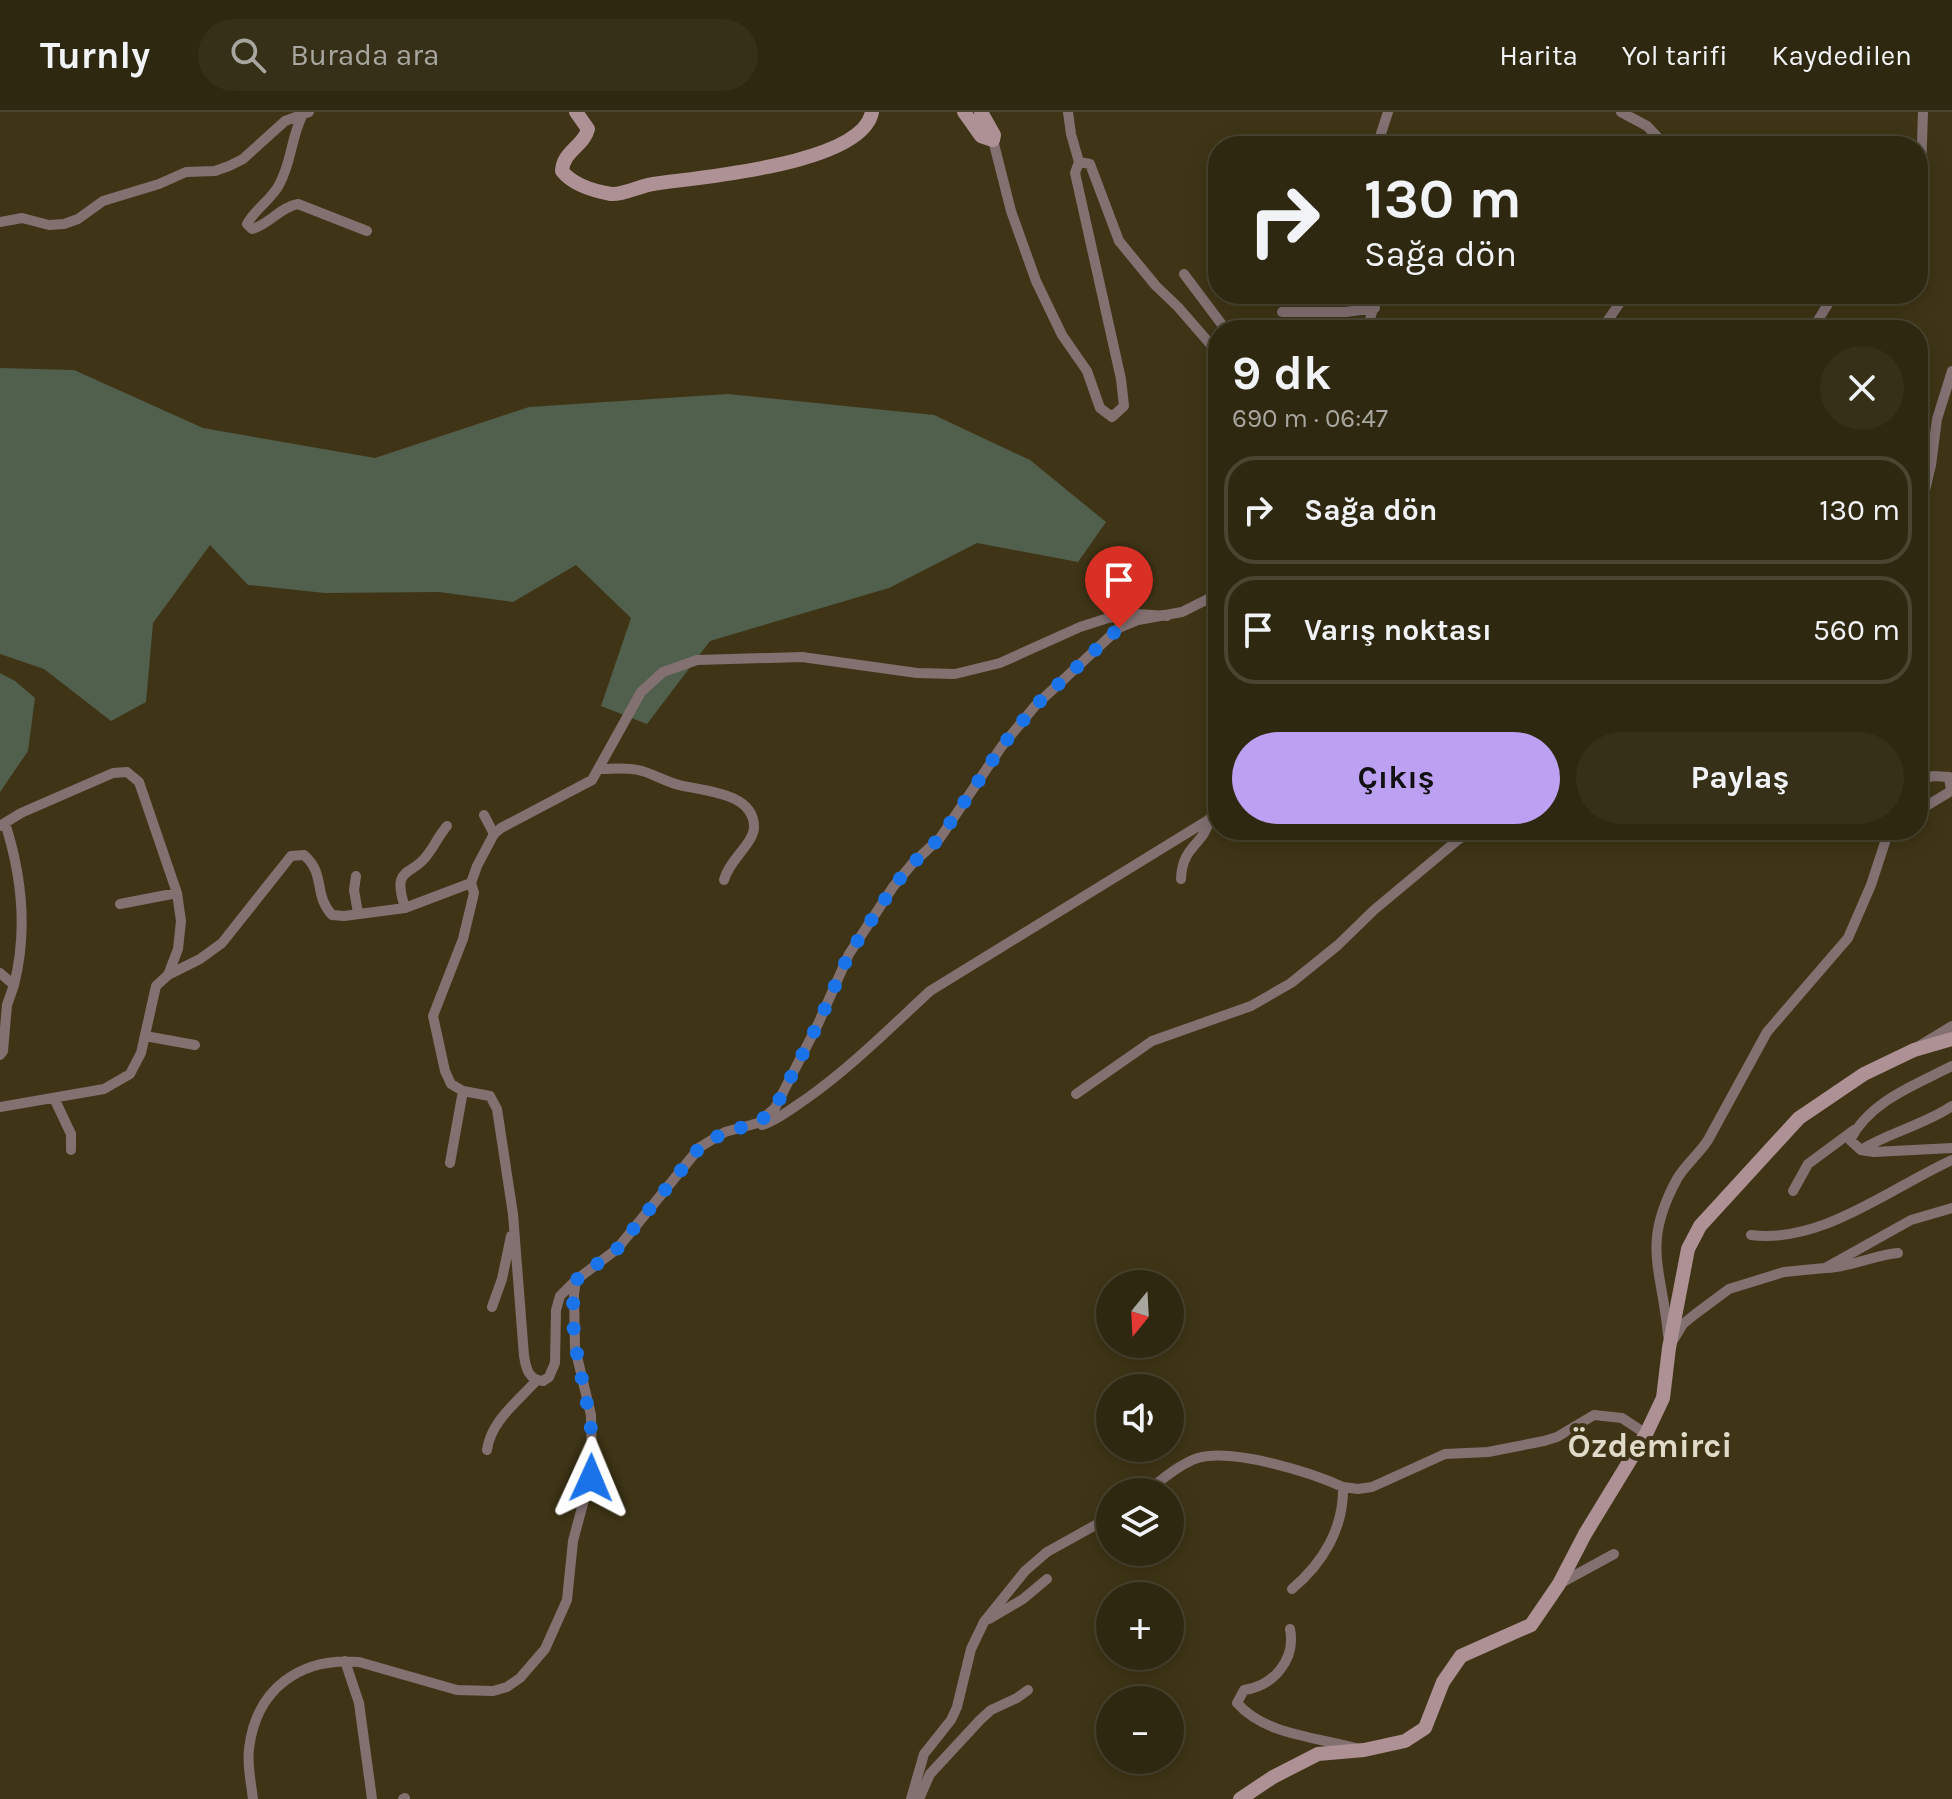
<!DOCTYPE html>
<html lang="tr">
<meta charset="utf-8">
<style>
:root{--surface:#2f2810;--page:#373019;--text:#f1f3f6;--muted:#a7a69f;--line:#4a4430;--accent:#bca0f2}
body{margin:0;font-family:Karla,sans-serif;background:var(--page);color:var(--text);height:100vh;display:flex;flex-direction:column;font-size:30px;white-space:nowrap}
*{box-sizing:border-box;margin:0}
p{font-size:26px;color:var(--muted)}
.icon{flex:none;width:44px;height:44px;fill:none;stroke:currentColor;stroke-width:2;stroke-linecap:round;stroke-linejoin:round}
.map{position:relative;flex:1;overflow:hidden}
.sheet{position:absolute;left:1208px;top:208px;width:720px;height:520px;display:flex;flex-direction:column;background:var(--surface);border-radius:32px;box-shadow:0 4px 20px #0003,0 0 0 2px var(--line)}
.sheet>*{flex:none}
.hud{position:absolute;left:1208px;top:24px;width:720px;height:168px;border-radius:32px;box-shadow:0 4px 20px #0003,0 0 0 2px var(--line);background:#2f2810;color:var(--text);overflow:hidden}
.needle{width:52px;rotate:198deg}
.controls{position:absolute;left:1096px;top:1158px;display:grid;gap:16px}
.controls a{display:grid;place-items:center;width:88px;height:88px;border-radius:50%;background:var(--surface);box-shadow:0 4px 20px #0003,0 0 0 2px var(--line);font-size:40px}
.pin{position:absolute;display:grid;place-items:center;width:68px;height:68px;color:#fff;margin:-82px -34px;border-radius:50% 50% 50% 0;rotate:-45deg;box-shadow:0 0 8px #0007}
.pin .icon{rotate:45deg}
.me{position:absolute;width:88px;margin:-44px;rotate:1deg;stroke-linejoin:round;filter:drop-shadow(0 0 6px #0008)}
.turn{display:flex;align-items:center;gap:28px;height:168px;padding:0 24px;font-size:36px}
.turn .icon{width:104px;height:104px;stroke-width:2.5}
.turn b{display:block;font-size:56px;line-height:68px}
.round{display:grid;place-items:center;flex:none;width:84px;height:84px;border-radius:42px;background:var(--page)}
.summary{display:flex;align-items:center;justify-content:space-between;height:136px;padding:0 24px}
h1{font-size:48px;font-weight:700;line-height:60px}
.primary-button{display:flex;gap:16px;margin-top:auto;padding:16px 24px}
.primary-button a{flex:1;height:92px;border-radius:48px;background:var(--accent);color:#111;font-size:32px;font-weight:700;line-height:92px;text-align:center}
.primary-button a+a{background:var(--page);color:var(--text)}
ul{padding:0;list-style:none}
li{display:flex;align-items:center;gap:24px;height:108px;margin:0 16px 12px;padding:0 8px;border:4px solid var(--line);border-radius:32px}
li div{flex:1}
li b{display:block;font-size:30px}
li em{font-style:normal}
header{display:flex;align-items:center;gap:48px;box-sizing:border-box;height:112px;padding:0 40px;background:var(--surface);border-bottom:2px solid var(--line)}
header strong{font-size:38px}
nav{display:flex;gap:44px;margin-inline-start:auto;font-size:28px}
.search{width:560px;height:72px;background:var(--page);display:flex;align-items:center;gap:20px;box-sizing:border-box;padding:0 28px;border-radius:44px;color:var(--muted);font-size:30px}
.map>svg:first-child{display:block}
</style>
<header>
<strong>Turnly</strong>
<div class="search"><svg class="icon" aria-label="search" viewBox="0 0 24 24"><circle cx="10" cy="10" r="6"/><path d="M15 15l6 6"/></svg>Burada ara</div>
<nav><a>Harita</a><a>Yol tarifi</a><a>Kaydedilen</a></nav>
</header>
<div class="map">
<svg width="1952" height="1687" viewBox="0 0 1952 1687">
<rect width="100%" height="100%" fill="#3f3516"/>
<path fill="#515f4d" d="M0 256 74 258 203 316 375 346 529 295 728 282 934 303 1030 348 1106 410 1078 450 977 431 889 476 710 529 647 612 601 594 631 506 576 453 513 490 439 480 325 481 248 473 210 433 153 511 146 590 111 609 44 557 0 542Z
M0 561 15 569 35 586 28 639 0 680Z"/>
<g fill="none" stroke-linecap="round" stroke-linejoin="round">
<path stroke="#837172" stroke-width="10" d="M1068 0 1071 22 1079 50
M1621 0 1647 14 1666 34
M303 2C291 24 292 50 279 73 271 88 255 97 247 112L252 117C269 113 280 95 298 92L367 119
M993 28 1011 99 1036 169 1062 223 1087 259 1100 296 1112 305 1124 294 1121 267 1075 61 1079 50 1090 52 1119 129 1156 174 1178 195 1218 241
M1377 34 1388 0
M1918 66 1921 61 1923 0
M0 110 22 106 49 113 64 112 78 107 103 89 159 72 186 60 215 59 229 54 243 47 285 9 309 0
M1184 162 1226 218
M1282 200H1346L1375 196
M1367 218 1377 182
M1601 218 1626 182
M1812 218 1834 182
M1918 397 1921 395 1931 353 1937 307 1952 259
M1167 504 1137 502 1108 506 1080 515 1000 551 955 562 917 561 802 545 697 548 663 560 641 580 592 668 501 716 494 722 477 754 471 771 474 781 463 827 433 904 445 959 451 972 463 979 490 984 497 997 513 1102 524 1244C526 1257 529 1268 543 1269L549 1265 555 1251 556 1198 560 1184 576 1168 617 1137 700 1035 725 1020 758 1011 775 996 818 912 849 842 893 775 912 752 940 726 1002 634 1035 594 1119 516 1138 508 1182 500 1218 482
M600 657C612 657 625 655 638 658 652 661 664 669 679 673 702 679 754 680 754 715 754 731 729 748 724 768
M1918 667 1934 664 1949 665 1951 679 1918 699
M484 703 494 722
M5 711C22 764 28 818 14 873
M0 714 21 701 113 661 127 660 139 670 177 781 181 809 178 837 168 863
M356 764 354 778 358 801
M1181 767C1182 733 1204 734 1210 706
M120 792 177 781
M405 796C391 752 412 766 428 742 435 733 439 723 447 714
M0 861 14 873 7 893 3 939 0 943
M145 924 195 933
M1919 934 1952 914
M1952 954C1915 973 1870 989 1850 1028L1861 1038 1874 1040 1952 1036
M1076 982 1152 929 1251 894 1291 871 1338 833 1374 798 1459 727 1474 718
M54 986 71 1022V1038
M0 995 104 977 130 962 141 941 156 874 168 863 200 847 222 831 291 744 304 743C326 762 313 782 332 803L344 804 405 796 471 771
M762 1013C778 1008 792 996 806 987 851 955 889 917 930 879L1218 702
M1861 1038C1890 1020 1924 1013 1952 994
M450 1051 463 979
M1793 1079 1808 1052 1854 1018
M1751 1123C1822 1132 1890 1076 1952 1048
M1827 1156C1852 1155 1874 1143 1898 1141
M492 1195 502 1167 511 1124
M1668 1223C1662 1156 1641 1133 1677 1067 1685 1053 1699 1042 1708 1028L1767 920 1848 826 1871 773 1889 718
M1674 1227 1683 1212 1694 1203 1729 1177 1784 1160 1825 1156 1911 1108 1952 1096
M487 1338C491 1309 517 1290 536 1269
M1145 1380C1161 1369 1179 1352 1198 1346 1233 1336 1310 1360 1343 1375L1358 1377 1372 1375 1445 1342 1488 1340 1544 1329 1557 1325 1594 1303 1622 1306 1646 1322
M1559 1472 1614 1442
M1292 1477C1323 1451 1344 1416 1343 1375
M989 1507 1023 1487 1047 1467
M1290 1517C1296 1547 1274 1574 1244 1578L1237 1591C1266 1624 1319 1625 1359 1637
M345 1549 359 1591 372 1687
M253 1687C251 1670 247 1654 249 1637 256 1576 301 1545 359 1550L457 1578 493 1579 507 1575 520 1566 545 1537 567 1488 573 1429 592 1358 591 1303 575 1236 574 1182 576 1168
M403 1687 405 1686
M911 1687 924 1642 951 1608 957 1595 971 1537 984 1510 1025 1459 1047 1440 1110 1405
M919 1687 930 1662 980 1608 991 1598 1017 1586 1028 1578"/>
<path stroke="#ae9194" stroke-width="14" d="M576 0 588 17C584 34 563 39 562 59 573 73 594 79 611 82 624 83 639 74 653 72 698 65 862 53 872 0
M964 0 981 24 993 28 994 23 981 0
M1240 1687 1273 1665 1318 1642 1364 1638 1405 1629 1425 1616 1443 1570 1461 1544 1531 1513 1559 1472 1585 1422 1646 1322 1663 1286 1669 1236 1688 1137 1700 1114 1799 1006 1864 962 1914 938 1952 927"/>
</g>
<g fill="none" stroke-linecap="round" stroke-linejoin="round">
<path stroke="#1a73e8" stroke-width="14" stroke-dasharray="0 25.2" d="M591 1366C601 1299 562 1236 576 1168L617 1137 700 1035 725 1020 758 1011 775 996 818 912 849 842 893 775 912 752 940 726 1002 634 1035 594 1119 516"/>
</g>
<g text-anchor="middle" stroke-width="8" stroke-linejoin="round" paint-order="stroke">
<g font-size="34" font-weight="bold" fill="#e0dac8" stroke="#3f3516">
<text x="1650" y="1345">Özdemirci</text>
</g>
</g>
</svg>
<div class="controls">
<a><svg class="needle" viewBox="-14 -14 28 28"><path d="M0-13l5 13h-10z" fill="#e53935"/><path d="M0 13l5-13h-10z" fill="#a7a69f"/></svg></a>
<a><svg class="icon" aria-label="sound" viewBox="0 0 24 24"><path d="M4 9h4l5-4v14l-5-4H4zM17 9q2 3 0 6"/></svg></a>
<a><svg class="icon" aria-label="layers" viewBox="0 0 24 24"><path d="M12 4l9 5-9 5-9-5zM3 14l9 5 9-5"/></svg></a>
<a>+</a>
<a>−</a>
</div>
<div class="pin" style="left:1119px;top:516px;background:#d93025"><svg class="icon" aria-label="arrive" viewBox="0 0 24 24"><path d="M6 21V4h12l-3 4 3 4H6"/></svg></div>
<svg class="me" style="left:591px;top:1366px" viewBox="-20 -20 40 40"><path d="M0-17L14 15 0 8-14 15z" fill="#1a73e8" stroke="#fff" stroke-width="4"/></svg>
<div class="hud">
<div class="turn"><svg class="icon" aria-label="right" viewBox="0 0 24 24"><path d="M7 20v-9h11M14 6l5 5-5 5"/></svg><div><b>130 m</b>Sağa dön</div></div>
</div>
<section class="sheet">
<div class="summary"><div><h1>9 dk</h1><p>690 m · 06:47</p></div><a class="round"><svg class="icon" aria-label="close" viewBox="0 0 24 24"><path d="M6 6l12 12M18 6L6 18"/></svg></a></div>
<ul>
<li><svg class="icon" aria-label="right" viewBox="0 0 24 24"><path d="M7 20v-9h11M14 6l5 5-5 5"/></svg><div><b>Sağa dön</b></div><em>130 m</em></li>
<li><svg class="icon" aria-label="arrive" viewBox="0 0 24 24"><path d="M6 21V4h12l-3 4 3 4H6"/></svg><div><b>Varış noktası</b></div><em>560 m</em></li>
</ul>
<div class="primary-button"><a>Çıkış</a><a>Paylaş</a></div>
</section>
</div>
